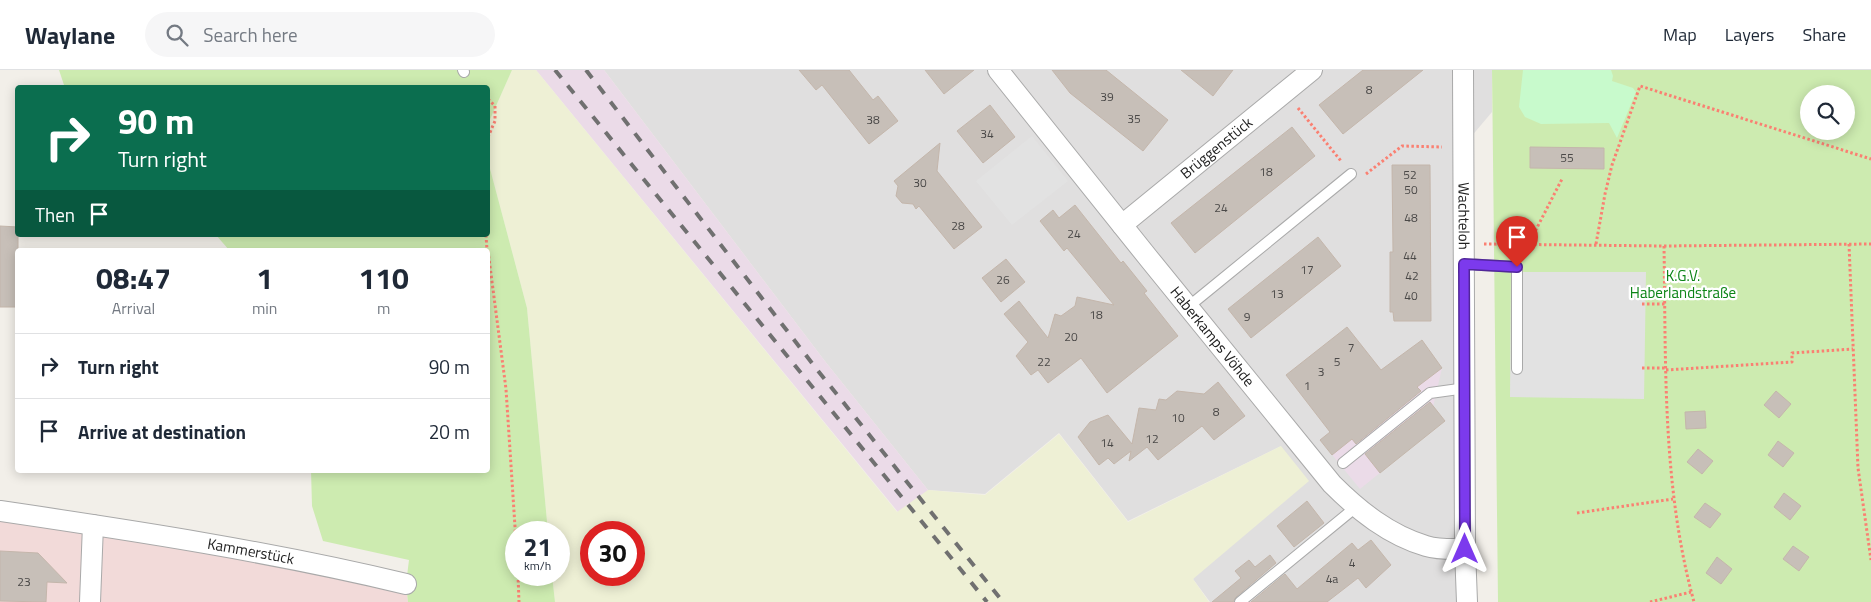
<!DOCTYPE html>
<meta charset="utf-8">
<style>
:root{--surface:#fff;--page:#f6f6f7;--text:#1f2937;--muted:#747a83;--line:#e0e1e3}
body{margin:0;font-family:"Titillium Web",sans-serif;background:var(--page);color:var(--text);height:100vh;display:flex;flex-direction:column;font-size:19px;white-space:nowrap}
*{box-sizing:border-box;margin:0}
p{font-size:16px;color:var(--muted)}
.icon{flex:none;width:28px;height:28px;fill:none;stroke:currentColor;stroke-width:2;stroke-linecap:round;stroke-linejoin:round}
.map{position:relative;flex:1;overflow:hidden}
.details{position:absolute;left:15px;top:178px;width:475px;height:225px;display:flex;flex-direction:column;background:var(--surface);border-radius:5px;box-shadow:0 2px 12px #0003}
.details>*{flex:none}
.banner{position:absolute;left:15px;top:15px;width:475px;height:152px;border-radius:5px;box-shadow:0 2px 12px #0003;background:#0b6e4f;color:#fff;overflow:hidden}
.buttons{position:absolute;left:1800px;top:15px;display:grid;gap:10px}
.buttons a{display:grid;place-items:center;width:55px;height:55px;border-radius:50%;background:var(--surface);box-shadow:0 2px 12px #0003;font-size:25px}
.speed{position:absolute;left:505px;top:451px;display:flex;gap:10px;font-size:25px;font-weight:700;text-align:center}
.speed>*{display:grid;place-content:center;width:65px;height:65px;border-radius:50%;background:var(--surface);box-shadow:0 2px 12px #0003;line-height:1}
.speed small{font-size:12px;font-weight:400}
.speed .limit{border:8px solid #d22;background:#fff;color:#111}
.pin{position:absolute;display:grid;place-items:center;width:42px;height:42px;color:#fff;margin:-51px -21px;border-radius:50% 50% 50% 0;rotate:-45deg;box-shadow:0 0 5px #0007}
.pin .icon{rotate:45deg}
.me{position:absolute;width:55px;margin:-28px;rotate:0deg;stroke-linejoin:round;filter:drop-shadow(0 0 4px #0008)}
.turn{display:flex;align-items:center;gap:18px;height:105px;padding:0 20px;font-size:22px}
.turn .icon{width:65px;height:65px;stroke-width:2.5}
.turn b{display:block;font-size:35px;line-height:42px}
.then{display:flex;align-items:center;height:48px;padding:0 20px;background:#0003;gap:10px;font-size:19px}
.eta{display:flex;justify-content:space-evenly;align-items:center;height:85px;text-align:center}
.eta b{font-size:30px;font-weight:700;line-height:35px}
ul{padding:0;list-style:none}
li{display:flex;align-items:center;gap:15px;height:65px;padding:0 20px;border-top:1px solid var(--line)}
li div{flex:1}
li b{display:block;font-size:19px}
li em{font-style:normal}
header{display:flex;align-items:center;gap:30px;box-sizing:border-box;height:70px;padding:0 25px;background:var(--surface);border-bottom:1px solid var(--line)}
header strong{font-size:24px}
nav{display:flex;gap:28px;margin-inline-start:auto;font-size:18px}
.search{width:350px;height:45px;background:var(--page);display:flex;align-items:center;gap:12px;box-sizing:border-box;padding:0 18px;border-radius:28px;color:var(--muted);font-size:19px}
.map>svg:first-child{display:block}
</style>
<header>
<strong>Waylane</strong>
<div class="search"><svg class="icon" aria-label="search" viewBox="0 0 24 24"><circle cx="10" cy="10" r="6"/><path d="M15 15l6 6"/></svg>Search here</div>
<nav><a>Map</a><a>Layers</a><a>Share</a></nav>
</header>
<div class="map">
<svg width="1871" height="532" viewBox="0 0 1871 532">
<rect width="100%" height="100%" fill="#f2efe9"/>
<path fill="#e0dfdf" d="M604 0H1492V42L1465 74 1467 532H1210L1193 509 1281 376 1128 451 1059 363 985 424 928 420 824 290Z"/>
<path fill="#f2dad9" d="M0 441 406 514 408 532H0Z"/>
<path fill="#ebdbe8" d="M536 0H604L824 290 928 420 1022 532 898 442Z
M1442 298 1433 337 1392 393 1360 419 1320 370 1344 351Z"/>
<path fill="#eef0d5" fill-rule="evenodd" d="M512 0H536L897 442 928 420 985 425 1059 364 1128 452 1281 376 1309 411 1193 509 1209 532H555L552 505H559V462H548L527 238 488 91V54ZM591 462H634V505H591Z"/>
<path fill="#cdebb0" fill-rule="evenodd" d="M59 0H512L488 54V18H65Z
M1492 0H1871V532H1498ZM1809 24H1846V61H1809Z
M488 91 527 238 548 462H516V505H552L555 532H408L406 514 409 490 323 471 312 436 311 400H488V180H229L216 165H488Z"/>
<path fill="#c8facc" d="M1523 0H1611L1613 6 1612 11 1633 18 1636 22 1617 68 1609 53 1541 54 1525 47 1519 37Z"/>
<path fill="#e2e2e2" d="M1032 66 1068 111 1012 155 976 111Z
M1511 202H1646L1644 329 1510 327Z"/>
<path fill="#c7bfb8" stroke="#c4b6ab" d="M799 0H849L873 30 878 26 898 51 869 74 822 15 816 20Z
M925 0H974L944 24Z
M1052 0H1106L1168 50 1143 81 1070 23Z
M1181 0H1233L1213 26Z
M1363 0H1423L1343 64 1319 35Z
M990 35 1015 67 983 93 957 61Z
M1292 57 1315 86 1195 183 1171 153Z
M940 73 937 101 982 157 954 179 919 136 916 139 913 134 902 133 896 126 898 116 894 111Z
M1530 77 1604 78V99L1530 98Z
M1392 95H1430L1431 251H1394L1393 242H1390V182H1393Z
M1075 135 1121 193 1123 191 1147 221 1144 223 1178 266 1107 323 1081 288 1048 313 1038 300 1031 305 1016 286 1028 272 1004 244 1019 231 1048 268 1055 244 1061 246 1075 236 1077 227 1114 235 1067 178 1064 181 1040 151 1053 140 1059 148Z
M0 156 18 157V237H0Z
M1318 167 1341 196 1251 268 1228 239Z
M1006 189 1025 212 1001 232 982 208Z
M1347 257 1381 300 1422 270 1442 298 1417 317 1421 321 1356 374 1352 369 1332 385 1320 370 1330 362 1286 305Z
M1218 312 1245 346 1214 370 1202 356 1158 390 1147 377 1129 391 1131 381 1114 394 1108 388 1099 395 1078 367 1090 352 1108 345 1132 374 1139 338 1156 340 1159 329 1166 330 1177 321 1204 324Z
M1776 321 1791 334 1779 348 1764 335Z
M1430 332 1445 351 1380 403 1365 384Z
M1705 341 1706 358 1686 359 1685 342Z
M1778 371 1794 383 1783 397 1768 385Z
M1698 379 1713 391 1702 404 1687 392Z
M1784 423 1801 436 1790 450 1774 437Z
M1307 431 1324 453 1294 477 1277 456Z
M1705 433 1721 444 1710 458 1694 447Z
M1371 470 1391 495 1366 518 1358 508 1327 532H1251L1285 504 1297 519 1352 473 1358 480Z
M1793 476 1809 487 1799 501 1783 489Z
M0 481 38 483 67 513 47 512 46 532 0 531Z
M1270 485 1276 493 1236 527 1233 532H1212L1241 508 1235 501 1249 490 1255 497Z
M1717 487 1732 499 1721 514 1706 503Z"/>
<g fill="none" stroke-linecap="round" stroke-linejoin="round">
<g stroke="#a9a9a9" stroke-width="12">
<path id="service" d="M463 0 464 2
M1464 194 1517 197V299
M1188 237 1351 104
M1343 393 1430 323 1466 318
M1240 532 1356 437"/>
</g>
<g stroke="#a9a9a9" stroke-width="22">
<g id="minor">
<path id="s1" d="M998 0 1150 190 1332 414C1359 441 1389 465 1426 476 1439 480 1452 479 1465 479"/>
<path id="s2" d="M1463 0 1465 479 1467 532"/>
<path id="s3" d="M1122 155 1312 0"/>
<path id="s4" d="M0 441C136 461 273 482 406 514"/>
<path d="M90 532 93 455"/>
</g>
</g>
<path stroke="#fa8072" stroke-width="3" stroke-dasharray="2.5 2.5" stroke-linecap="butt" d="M488 29 495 36V51L488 67
M1298 38 1341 91
M1366 104 1402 76 1442 77
M486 165 487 180
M1484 174 1664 176 1871 174
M1596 174 1605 124 1612 95 1640 16 1871 89
M1849 174 1858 398 1871 490
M1664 176C1666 295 1662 416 1694 532
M488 181 506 319 516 472
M1524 183 1562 109
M1642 234H1665
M1642 298H1666
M1666 300 1792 292V283L1853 279
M1577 443 1673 429
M518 505 519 532
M1650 532 1691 522"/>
<use href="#service" stroke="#fff" stroke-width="10"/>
<use href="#minor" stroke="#fff" stroke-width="20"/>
<path stroke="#707070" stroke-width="4" stroke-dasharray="10 10" stroke-linecap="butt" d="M555 0 987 532
M586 0 815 297 1003 532"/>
</g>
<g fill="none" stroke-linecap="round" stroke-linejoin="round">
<g stroke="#51269a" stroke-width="12">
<path id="route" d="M1465 479 1464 194 1517 197"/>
</g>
<use href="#route" stroke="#7c3aed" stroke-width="9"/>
</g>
<g text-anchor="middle" stroke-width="4.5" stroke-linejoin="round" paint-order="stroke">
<g font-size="12" fill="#4b4948">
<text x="1369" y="24">8</text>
<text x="1107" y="31">39</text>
<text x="1134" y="53">35</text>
<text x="873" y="54">38</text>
<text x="987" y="68">34</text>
<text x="1567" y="92">55</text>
<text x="1266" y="106">18</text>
<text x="1410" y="109">52</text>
<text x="920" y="117">30</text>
<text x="1411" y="124">50</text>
<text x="1221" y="142">24</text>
<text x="1411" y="152">48</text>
<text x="958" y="160">28</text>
<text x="1074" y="168">24</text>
<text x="1410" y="190">44</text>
<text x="1307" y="204">17</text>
<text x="1412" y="210">42</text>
<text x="1003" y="214">26</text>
<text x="1277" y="228">13</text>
<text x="1411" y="230">40</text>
<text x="1096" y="249">18</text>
<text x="1247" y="251">9</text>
<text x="1071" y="271">20</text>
<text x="1351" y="282">7</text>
<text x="1044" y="296">22</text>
<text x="1337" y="296">5</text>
<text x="1321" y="306">3</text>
<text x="1307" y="320">1</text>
<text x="1216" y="346">8</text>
<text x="1178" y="352">10</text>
<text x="1152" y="373">12</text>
<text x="1107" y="377">14</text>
<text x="1352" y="497">4</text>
<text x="1332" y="513">4a</text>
<text x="24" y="516">23</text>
</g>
<g font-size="15" fill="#222" stroke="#fff">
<text dy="5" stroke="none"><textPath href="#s3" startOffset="122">Brüggenstück</textPath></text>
<text dy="5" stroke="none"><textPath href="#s2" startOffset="146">Wachteloh</textPath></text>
<text dy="5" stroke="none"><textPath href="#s1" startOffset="342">Haberkamps Vöhde</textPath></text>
<text dy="5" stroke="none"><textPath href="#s4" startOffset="254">Kammerstück</textPath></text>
</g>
<g font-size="15" fill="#0c8416" stroke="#fff">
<text x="1683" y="211">K.G.V.<tspan x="1683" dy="17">Haberlandstraße</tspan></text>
</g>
</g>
</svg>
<div class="buttons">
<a><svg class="icon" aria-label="search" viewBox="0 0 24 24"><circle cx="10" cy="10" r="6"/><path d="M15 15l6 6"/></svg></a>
</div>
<div class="speed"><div>21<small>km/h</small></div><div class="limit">30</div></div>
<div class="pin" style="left:1517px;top:197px;background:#d93025"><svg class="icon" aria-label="arrive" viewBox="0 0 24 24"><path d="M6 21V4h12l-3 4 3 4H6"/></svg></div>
<svg class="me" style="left:1465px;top:479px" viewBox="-20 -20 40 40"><path d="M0-17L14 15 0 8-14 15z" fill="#7c3aed" stroke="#fff" stroke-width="4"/></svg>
<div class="banner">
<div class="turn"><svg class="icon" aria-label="right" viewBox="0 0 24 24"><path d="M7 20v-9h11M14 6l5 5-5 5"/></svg><div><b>90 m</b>Turn right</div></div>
<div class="then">Then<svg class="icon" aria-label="arrive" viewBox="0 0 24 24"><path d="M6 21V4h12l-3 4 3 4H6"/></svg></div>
</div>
<section class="details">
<div class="eta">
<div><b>08:47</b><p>Arrival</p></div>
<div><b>1</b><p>min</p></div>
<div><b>110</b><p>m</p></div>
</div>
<ul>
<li><svg class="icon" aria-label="right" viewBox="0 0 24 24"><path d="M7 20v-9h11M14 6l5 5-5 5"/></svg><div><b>Turn right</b></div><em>90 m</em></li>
<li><svg class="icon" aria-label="arrive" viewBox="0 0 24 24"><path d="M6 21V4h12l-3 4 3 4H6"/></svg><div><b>Arrive at destination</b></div><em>20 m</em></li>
</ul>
</section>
</div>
